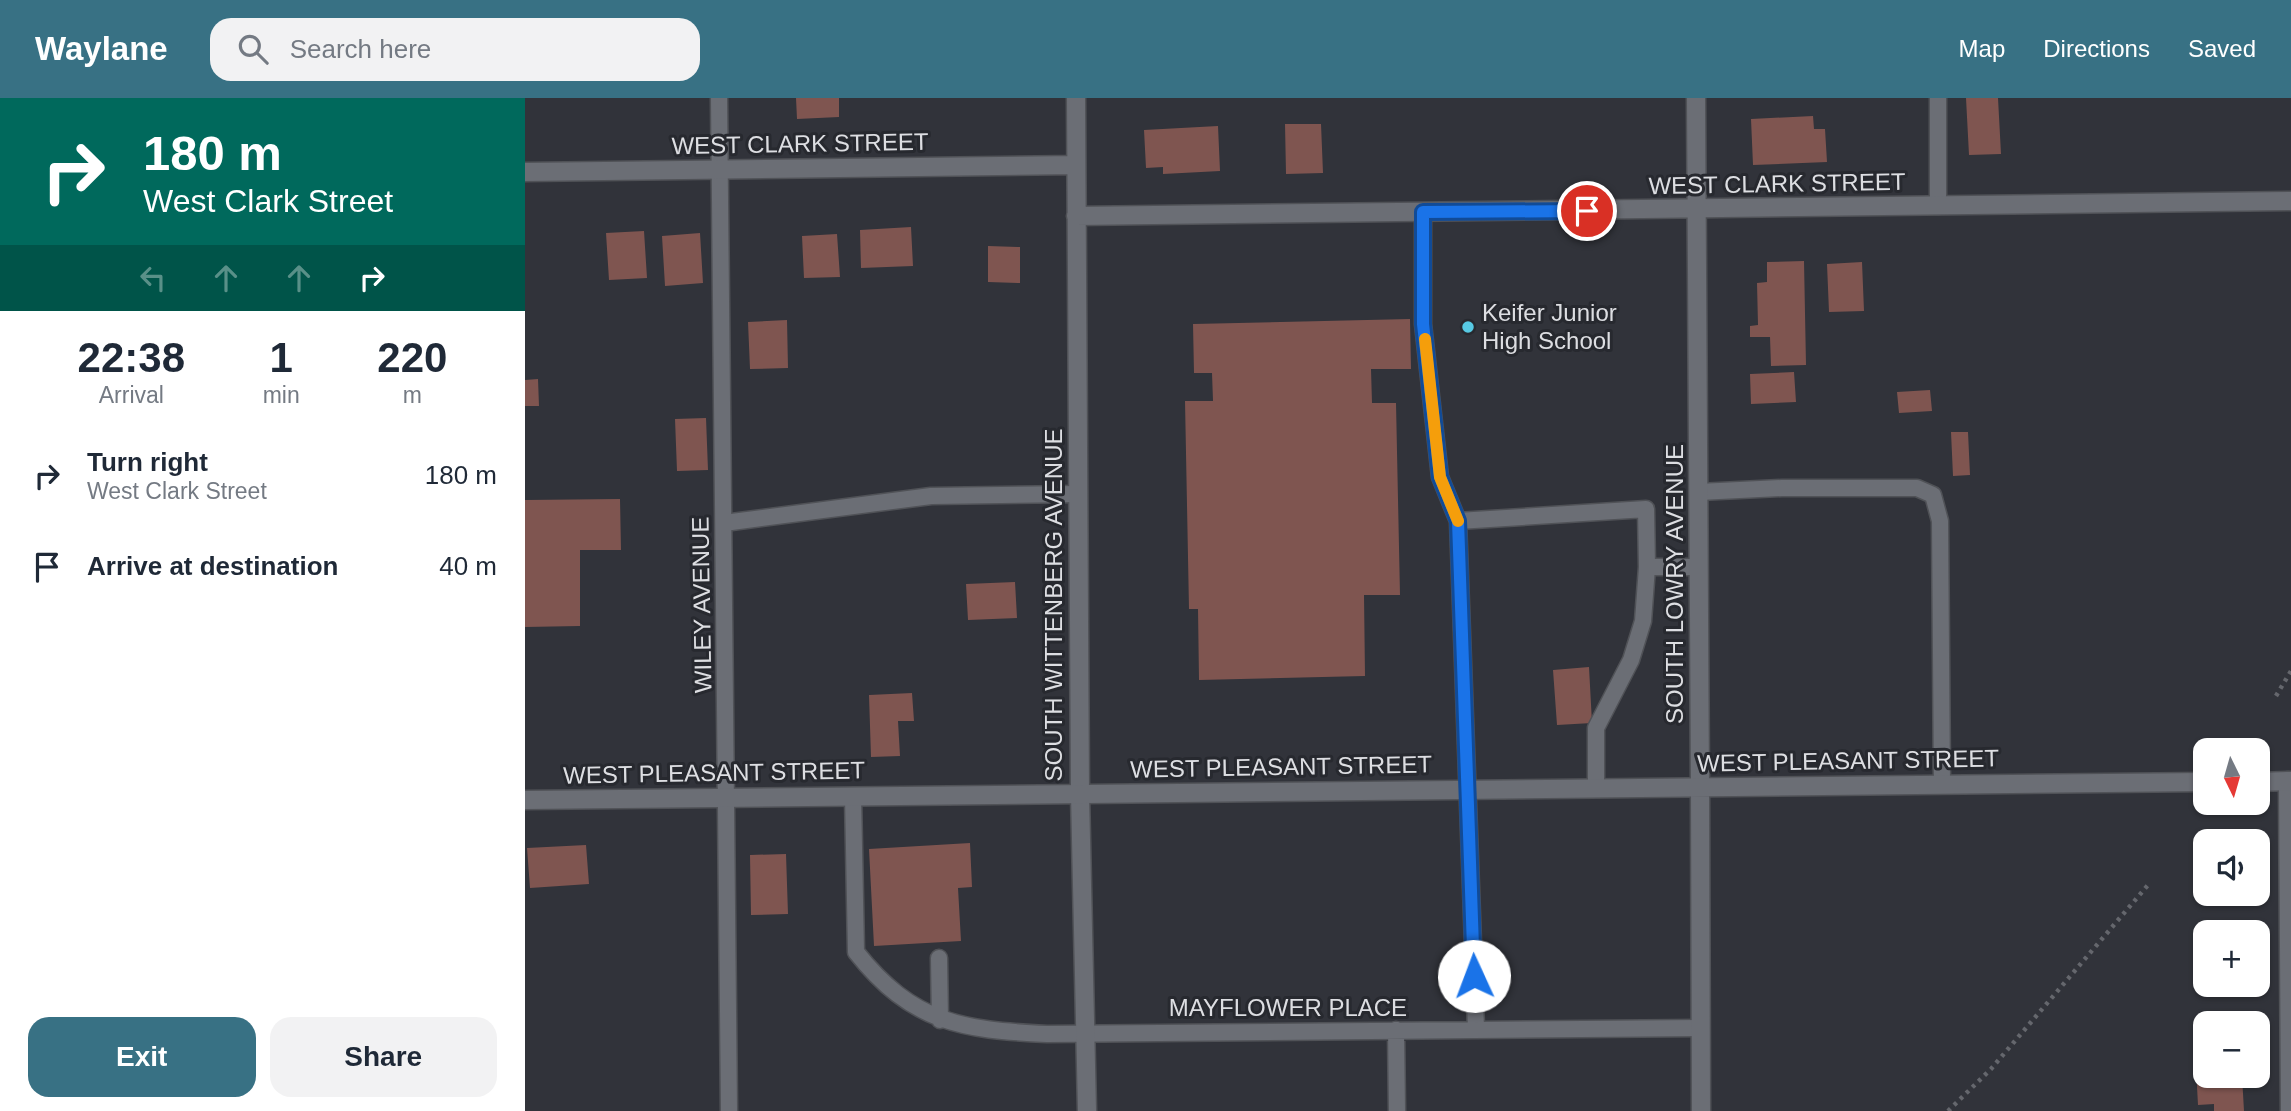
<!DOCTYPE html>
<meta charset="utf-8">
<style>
:root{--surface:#fff;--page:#f2f2f3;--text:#1f2937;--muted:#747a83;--accent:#387184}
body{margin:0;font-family:Helvetica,sans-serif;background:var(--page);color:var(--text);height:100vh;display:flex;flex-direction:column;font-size:26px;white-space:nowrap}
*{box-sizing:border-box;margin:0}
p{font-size:23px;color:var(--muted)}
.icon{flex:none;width:38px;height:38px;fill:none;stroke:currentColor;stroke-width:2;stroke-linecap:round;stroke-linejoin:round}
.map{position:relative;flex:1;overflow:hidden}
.side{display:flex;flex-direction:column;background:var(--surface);width:525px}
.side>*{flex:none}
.top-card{background:#00695c;color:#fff;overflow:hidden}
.needle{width:46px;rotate:175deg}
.tools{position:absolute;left:1668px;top:640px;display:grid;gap:14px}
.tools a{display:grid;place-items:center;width:77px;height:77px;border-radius:14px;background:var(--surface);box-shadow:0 2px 5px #0004;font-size:35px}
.pin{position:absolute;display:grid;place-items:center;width:60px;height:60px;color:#fff;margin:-30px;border:4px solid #fff;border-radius:50%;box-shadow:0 2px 7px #0007}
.me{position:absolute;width:77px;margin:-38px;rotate:358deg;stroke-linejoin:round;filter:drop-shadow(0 0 5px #0008)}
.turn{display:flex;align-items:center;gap:24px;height:147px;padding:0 28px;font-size:32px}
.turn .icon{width:91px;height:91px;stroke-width:2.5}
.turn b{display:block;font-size:49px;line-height:60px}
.lanes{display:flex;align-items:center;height:66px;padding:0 28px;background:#0003;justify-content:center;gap:35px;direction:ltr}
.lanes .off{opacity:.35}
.eta{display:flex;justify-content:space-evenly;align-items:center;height:119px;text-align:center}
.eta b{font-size:42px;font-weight:700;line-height:49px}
.cta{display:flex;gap:14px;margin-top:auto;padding:14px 28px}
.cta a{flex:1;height:80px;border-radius:21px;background:var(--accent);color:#fff;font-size:28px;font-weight:700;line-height:80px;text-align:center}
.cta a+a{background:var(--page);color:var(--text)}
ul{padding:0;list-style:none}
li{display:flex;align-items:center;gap:21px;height:91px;padding:0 28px}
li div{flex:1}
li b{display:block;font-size:26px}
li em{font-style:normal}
header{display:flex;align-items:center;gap:42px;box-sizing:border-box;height:98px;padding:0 35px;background:var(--accent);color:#fff}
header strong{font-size:33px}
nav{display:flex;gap:38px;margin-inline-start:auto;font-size:24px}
.search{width:490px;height:63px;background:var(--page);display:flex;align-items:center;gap:18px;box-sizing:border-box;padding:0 24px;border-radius:21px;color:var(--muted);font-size:26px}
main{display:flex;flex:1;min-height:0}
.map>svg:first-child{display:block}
</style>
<header>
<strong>Waylane</strong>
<div class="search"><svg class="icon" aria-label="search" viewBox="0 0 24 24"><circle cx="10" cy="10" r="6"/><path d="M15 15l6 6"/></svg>Search here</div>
<nav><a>Map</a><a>Directions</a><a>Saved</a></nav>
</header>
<main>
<section class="side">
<div class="top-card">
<div class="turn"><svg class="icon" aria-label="right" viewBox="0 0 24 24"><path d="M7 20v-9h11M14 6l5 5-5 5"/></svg><div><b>180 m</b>West Clark Street</div></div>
<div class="lanes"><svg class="icon off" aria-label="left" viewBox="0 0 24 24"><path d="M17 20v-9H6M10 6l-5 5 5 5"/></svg><svg class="icon off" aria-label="ahead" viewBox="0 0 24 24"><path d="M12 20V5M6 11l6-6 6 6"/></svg><svg class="icon off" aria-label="ahead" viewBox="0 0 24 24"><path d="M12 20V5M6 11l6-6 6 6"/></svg><svg class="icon" aria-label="right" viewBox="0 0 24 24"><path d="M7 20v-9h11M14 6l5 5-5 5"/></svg></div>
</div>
<div class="eta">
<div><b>22:38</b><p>Arrival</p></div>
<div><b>1</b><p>min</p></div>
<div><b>220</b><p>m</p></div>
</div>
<ul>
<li><svg class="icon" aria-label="right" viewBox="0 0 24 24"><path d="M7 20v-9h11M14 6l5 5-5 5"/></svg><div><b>Turn right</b><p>West Clark Street</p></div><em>180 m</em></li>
<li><svg class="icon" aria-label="arrive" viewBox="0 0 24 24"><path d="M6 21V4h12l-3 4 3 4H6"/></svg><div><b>Arrive at destination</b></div><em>40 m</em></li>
</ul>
<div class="cta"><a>Exit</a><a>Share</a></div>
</section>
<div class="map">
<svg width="1766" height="1013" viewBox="0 0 1766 1013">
<rect width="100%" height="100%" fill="#31333a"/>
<path fill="#7f5550" d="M271 0H314V19L272 21Z
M1441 0H1473L1476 56 1444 57Z
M1288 18 1289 31H1300L1302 64 1228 67 1226 21Z
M760 26H796L798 75 761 76Z
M693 28 695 73 638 76V69L621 70 619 32Z
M386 129 388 168 336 170 335 132Z
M119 133 122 180 84 182 81 135Z
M175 135 178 185 140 188 137 138Z
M312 136 315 179 279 180 277 138Z
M463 148 495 149V185L463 184Z
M1279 163 1281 267 1246 268 1245 239H1225V228L1233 227 1232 185 1242 184V164Z
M1337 164 1339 213 1304 214 1302 166Z
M885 221 886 271H846L847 305H871L875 497H839L840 578 674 582 673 511H664L660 303H688L687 275H669L668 226Z
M262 222 263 270 225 271 223 224Z
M1269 274 1271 304 1226 306 1225 276Z
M13 281 14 308H0V282Z
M1405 292 1407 313 1374 315 1372 294Z
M181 320 183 372 152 373 150 321Z
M1426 334H1443L1445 377 1428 378Z
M95 401 96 452H55V528L0 529V402Z
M490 484 492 520 443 522 441 486Z
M1064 569 1067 625 1032 627 1028 572Z
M387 595 389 623H373L375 658 346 659 344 597Z
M445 745 447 789 433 790 436 843 349 848 344 751Z
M61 747 64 786 5 790 2 750Z
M261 756 263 816 226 817 225 757Z
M1680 969V978H1717L1719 1013H1689V1006L1673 1007 1671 970Z"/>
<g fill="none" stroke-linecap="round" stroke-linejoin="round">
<g stroke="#505257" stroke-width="19">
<path id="service" d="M194 0 204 1013
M1413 0V108
M898 114V226L915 379 933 423 951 931
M1174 394 1257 390H1392L1408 397 1415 423 1417 687
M933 423 1121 411 1122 469
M199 425 406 398 553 396
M1071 690V630L1106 562 1118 523 1122 469H1174
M328 698 331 854C387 925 437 932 522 936L1176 930
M414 860 415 922
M871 932 872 1013"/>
</g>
<g stroke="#505257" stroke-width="21">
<path id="minor" d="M551 0 555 696 562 1013
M1171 0 1175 689
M0 74 551 67
M551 118 1766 103
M1763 683 1765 1013"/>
</g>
<g stroke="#505257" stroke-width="21">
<path id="tertiary" d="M1732 684 1766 683
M1175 689 1176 1013
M0 702 1680 684"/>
</g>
<path stroke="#65676d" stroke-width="4.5" stroke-dasharray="3.5 5" stroke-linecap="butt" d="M1751 598 1766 573
M1423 1013 1466 971 1623 787"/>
<use href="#service" stroke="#6b6e75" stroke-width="16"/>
<use href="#minor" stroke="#6b6e75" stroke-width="18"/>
<use href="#tertiary" stroke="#6b6e75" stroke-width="18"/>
</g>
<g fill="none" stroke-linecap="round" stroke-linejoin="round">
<g stroke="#114b97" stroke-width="18">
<path id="route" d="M949 878 933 423 915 379 898 226V114L1062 113"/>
</g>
<use href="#route" stroke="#1a73e8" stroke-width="12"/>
<path stroke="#f59e0b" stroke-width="12" d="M900 241 915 379 933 423"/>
</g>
<circle fill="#57c9e3" stroke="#27292f" stroke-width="2.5" cx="943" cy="229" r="7"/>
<g text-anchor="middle" stroke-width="6" stroke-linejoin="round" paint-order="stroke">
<g font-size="24" fill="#dddee2" stroke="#27292f">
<text transform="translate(275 46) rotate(-1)" y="8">WEST CLARK STREET</text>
<text transform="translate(1252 86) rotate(-1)" y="8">WEST CLARK STREET</text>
<text transform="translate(1150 486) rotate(-90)" y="8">SOUTH LOWRY AVENUE</text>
<text transform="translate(177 507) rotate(-91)" y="8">WILEY AVENUE</text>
<text transform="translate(529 507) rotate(-90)" y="8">SOUTH WITTENBERG AVENUE</text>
<text transform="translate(1323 663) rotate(-1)" y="8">WEST PLEASANT STREET</text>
<text transform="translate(756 669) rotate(-1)" y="8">WEST PLEASANT STREET</text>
<text transform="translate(189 675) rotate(-1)" y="8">WEST PLEASANT STREET</text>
<text x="763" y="918">MAYFLOWER PLACE</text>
</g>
<g font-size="24" fill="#dddee2" stroke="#27292f" text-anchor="start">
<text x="957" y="223">Keifer Junior<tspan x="957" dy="28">High School</tspan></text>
</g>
</g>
</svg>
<div class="tools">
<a><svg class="needle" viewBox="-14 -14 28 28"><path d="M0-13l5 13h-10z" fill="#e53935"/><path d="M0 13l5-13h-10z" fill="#747a83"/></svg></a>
<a><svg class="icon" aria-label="sound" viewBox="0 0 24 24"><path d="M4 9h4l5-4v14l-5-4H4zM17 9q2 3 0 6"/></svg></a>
<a>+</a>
<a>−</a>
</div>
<div class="pin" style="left:1062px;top:113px;background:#d93025"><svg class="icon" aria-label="arrive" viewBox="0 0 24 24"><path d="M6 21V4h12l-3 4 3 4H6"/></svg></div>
<svg class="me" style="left:949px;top:878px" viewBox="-20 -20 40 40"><circle r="19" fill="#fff"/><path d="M0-13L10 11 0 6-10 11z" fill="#1a73e8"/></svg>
</div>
</main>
